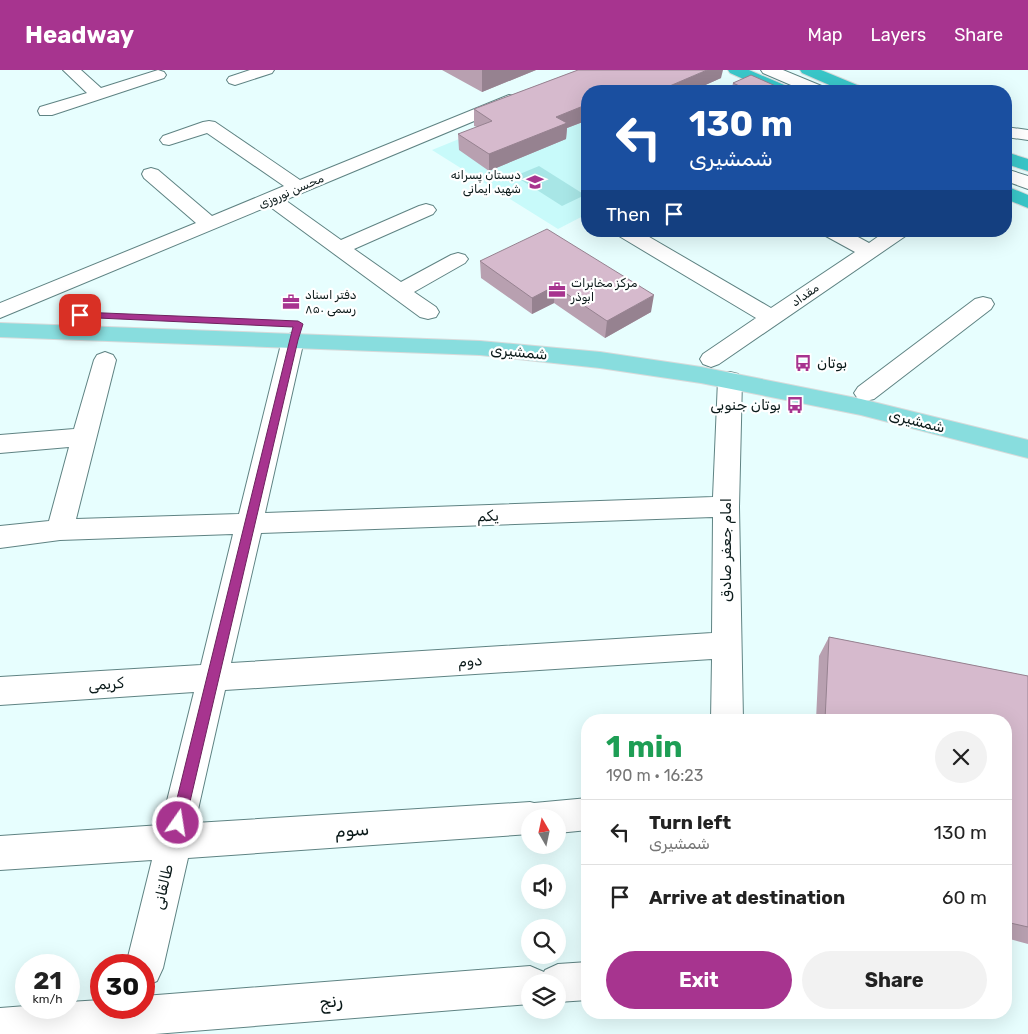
<!DOCTYPE html>
<meta charset="utf-8">
<style>
:root{--surface:#fff;--page:#f2f2f2;--text:#222;--muted:#767676;--line:#e0e0e0;--accent:#a7348f}
body{margin:0;font-family:Rubik,"Noto Naskh Arabic",sans-serif;background:var(--page);color:var(--text);height:100vh;display:flex;flex-direction:column;font-size:19px;white-space:nowrap}
*{box-sizing:border-box;margin:0}
p{font-size:16px;color:var(--muted)}
.icon{flex:none;width:28px;height:28px;fill:none;stroke:currentColor;stroke-width:2;stroke-linecap:round;stroke-linejoin:round}
.map{position:relative;flex:1;overflow:hidden}
.details{position:absolute;left:581px;top:644px;width:431px;height:305px;display:flex;flex-direction:column;background:var(--surface);border-radius:20px;box-shadow:0 5px 20px #0002}
.details>*{flex:none}
.banner{position:absolute;left:581px;top:15px;width:431px;height:152px;border-radius:20px;box-shadow:0 5px 20px #0002;background:#1a4fa0;color:#fff;overflow:hidden}
.needle{width:32px;rotate:351deg}
.tools{position:absolute;left:521px;top:739px;display:grid;gap:10px}
.tools a{display:grid;place-items:center;width:45px;height:45px;border-radius:50%;background:var(--surface);box-shadow:0 5px 20px #0002;font-size:25px}
.speed{position:absolute;left:15px;top:884px;display:flex;gap:10px;font-size:25px;font-weight:700;text-align:center}
.speed>*{display:grid;place-content:center;width:65px;height:65px;border-radius:50%;background:var(--surface);box-shadow:0 5px 20px #0002;line-height:1}
.speed small{font-size:12px;font-weight:400}
.speed .limit{border:8px solid #d22;background:#fff;color:#111}
.pin{position:absolute;display:grid;place-items:center;width:42px;height:42px;color:#fff;margin:-21px;border-radius:10px;box-shadow:0 2px 8px #0006}
.me{position:absolute;width:55px;margin:-28px;rotate:13deg;stroke-linejoin:round;filter:drop-shadow(0 0 4px #0008)}
.turn{display:flex;align-items:center;gap:18px;height:105px;padding:0 25px;font-size:22px}
.turn .icon{width:65px;height:65px;stroke-width:2.5}
.turn b{display:block;font-size:35px;line-height:42px}
.then{display:flex;align-items:center;height:48px;padding:0 25px;background:#0003;gap:10px;font-size:19px}
.round{display:grid;place-items:center;flex:none;width:52px;height:52px;border-radius:26px;background:var(--page)}
.headline{display:flex;align-items:center;justify-content:space-between;height:85px;padding:0 25px}
h1{font-size:30px;font-weight:700;line-height:38px;color:#1e9e55}
.cta{display:flex;gap:10px;margin-top:auto;padding:10px 25px}
.cta a{flex:1;height:58px;border-radius:30px;background:var(--accent);color:#fff;font-size:20px;font-weight:700;line-height:58px;text-align:center}
.cta a+a{background:var(--page);color:var(--text)}
ul{padding:0;list-style:none}
li{display:flex;align-items:center;gap:15px;height:65px;padding:0 25px;border-top:1px solid var(--line)}
li div{flex:1}
li b{display:block;font-size:19px}
li em{font-style:normal}
header{display:flex;align-items:center;gap:30px;box-sizing:border-box;height:70px;padding:0 25px;background:var(--accent);color:#fff}
header strong{font-size:24px}
nav{display:flex;gap:28px;margin-inline-start:auto;font-size:18px}
.map>svg:first-child{display:block}
</style>
<header>
<strong>Headway</strong>
<nav><a>Map</a><a>Layers</a><a>Share</a></nav>
</header>
<div class="map">
<svg width="1028" height="964" viewBox="0 0 1028 964">
<rect width="100%" height="100%" fill="#e7fefe"/>
<path fill="#c8fafa" d="M579 20 587 24V144L558 159 432 80Z"/>
<path fill="#a8e6e6" d="M539 96 585 125 562 136 515 106Z"/>
<g fill="none" stroke-linecap="round" stroke-linejoin="round">
<g stroke="#5f8383" stroke-width="2">
<path id="minor" d="M63 0H81L101 18 158 0 164 2 166 5 164 8 52 45H40L38 41 40 37 87 23Z
M250 0H274L272 3 235 15 229 13 227 10 229 7Z
M761 0H783L824 17 826 21H805L763 3Z
M509 25 515 26 517 30 515 34 285 130 341 170 419 136 426 134 433 136 436 140 433 144 354 179 401 212 451 185 458 183 465 185 468 189 465 193 414 222 436 237 439 242 436 247 428 249 420 247 269 136 0 248V233L196 153 144 108 142 104 144 100 151 98 158 100 212 146 284 116 207 63 169 75 163 74 160 70 163 66 203 52 209 51 215 52 300 110Z
M1006 57 1028 60V70L1006 67Z
M1006 99 1028 106V119L1006 111Z
M639 161 771 238 855 182 824 165 821 161H847L869 173 886 161H910L907 165 719 294 711 297 703 294 700 289 703 284 756 248 619 166 616 162Z
M983 227 991 229 994 234 991 239 874 329 866 331 858 329 854 323 858 317 975 229Z
M293 263 301 265 304 270 265 443 713 427 718 310 722 304 730 302 738 304 742 310 739 437 743 650H711L712 589 225 620 195 753 530 732 534 733 588 728V760L558 763V748H530V764L188 788 163 898 157 911 144 917V895H126L152 790 0 800V766L161 755 194 622 0 635V607L201 595 233 464 60 470 0 478V456L49 451 69 377 0 383V365L74 359 94 290 97 285 105 282 113 285 116 290 76 449 239 444 282 270 285 265ZM713 447 712 563 231 593 261 463Z
M588 892V930L558 932V912H530V934L155 964H0V938L26 936V938H69V932L101 930V938H144V926L530 896 544 902 545 900 558 894Z"/>
</g>
<g stroke="#d8dada" stroke-width="2">
<path id="major" d="M0 253 480 271 600 282 701 297 861 329 1028 370V388L861 345 701 313 600 298 480 285 0 267Z"/>
</g>
<g stroke="#d8dada" stroke-width="2">
<path id="highway" d="M728 0H749L789 17 791 21H770L730 3Z
M800 0H821L862 17 864 21H843L802 3Z
M1006 82 1028 89V101L1006 94Z
M1006 116 1028 125V138L1006 129Z"/>
</g>
<use href="#minor" fill="#fff" fill-rule="evenodd"/>
<use href="#major" fill="#88ddde" fill-rule="evenodd"/>
<use href="#highway" fill="#39c6c8" fill-rule="evenodd"/>
</g>
<path fill="#b8a0b0" d="M442 0H536L482 22Z
M578 0 721 8 692 21H588V50L567 58 566 69 489 101 459 80 458 64 477 57 474 56V39Z
M733 13 787 21H731Z
M480 191 651 242 605 268 554 233 532 244 481 208Z
M829 567 1028 606V874L1006 868V650H816L819 586Z"/>
<path fill="#968290" d="M482 0H536L482 22Z
M707 0H723L721 8 692 21H658Z
M588 34V50L567 58 566 69 489 101V84L556 47Z
M555 216 554 233 532 244V228Z
M654 225 651 242 605 268 607 251Z"/>
<path fill="#d6bacd" stroke="#968290" d="M578 0H707L658 21H629L625 19 620 21H588V34L556 47 567 53 489 84 458 64 492 51 474 39Z
M751 5 787 21H750L733 13Z
M547 159 654 225 607 251 555 216 532 228 480 191Z
M829 567 1028 606V857L1006 852V650H825Z"/>
<path fill="#a7348f" stroke="#6d225d" d="M80 242 298 251 303 254 298 270 185 753 183 758 178 760 173 758 171 753 293 257 76 247V243Z"/>
<defs>
<g id="school-bare" transform="scale(1.35)"><path d="M0-5L7-2L0 1L-7-2ZM-4 1L0 2.5L4 1V4Q0 6-4 4Z" fill="#a7348f" stroke="#fff" stroke-width="2.5" paint-order="stroke"/></g>
<g id="office-bare" transform="scale(1.35)"><path d="M-6-3h4V-5.5h4V-3h4V5H-6ZM-1-4.5V-3h2v-1.5ZM-6 0V1H6V0Z" fill="#a7348f" stroke="#fff" stroke-width="2.5" paint-order="stroke"/></g>
<g id="bus-bare" transform="scale(1.35)"><path d="M-5-6H5V4H4V6H2V4H-2V6H-4V4H-5ZM-3.5-4V0h7V-4ZM-3.5 1.2v1.5H-2V1.2ZM2 1.2v1.5H3.5V1.2Z" fill="#a7348f" stroke="#fff" stroke-width="2.5" paint-order="stroke"/></g>
</defs>
<g fill-rule="evenodd">
<use href="#school-bare" x="535" y="112"/>
<use href="#office-bare" x="557" y="220"/>
<use href="#office-bare" x="291" y="232"/>
<use href="#bus-bare" x="803" y="293"/>
<use href="#bus-bare" x="795" y="335"/>
</g>
<g text-anchor="middle" stroke-width="4.5" stroke-linejoin="round" paint-order="stroke">
<g font-size="12" fill="#0a1919" stroke="#fff" text-anchor="start">
<text x="521" y="109" text-anchor="end">دبستان پسرانه<tspan x="521" dy="14">شهید ایمانی</tspan></text>
<text x="571" y="217">مرکز مخابرات<tspan x="571" dy="14">ابوذر</tspan></text>
<text x="305" y="229">دفتر اسناد<tspan x="305" dy="14">رسمی ۸۵۰</tspan></text>
</g>
<g font-size="12" fill="#0a1919" stroke="#fff">
<text transform="translate(291 121) rotate(-23)" y="4">محسن نوروزی</text>
<text transform="translate(805 225) rotate(-35)" y="4">مقداد</text>
</g>
<g font-size="15" fill="#0a1919" stroke="#fff">
<text transform="translate(519 282) rotate(5)" y="5">شمشیری</text>
<text transform="translate(917 351) rotate(14)" y="5">شمشیری</text>
<text transform="translate(488 446) rotate(-2)" y="5">یکم</text>
<text transform="translate(726 480) rotate(-90)" y="5">امام جعفر صادق</text>
<text transform="translate(470 591) rotate(-4)" y="5">دوم</text>
<text transform="translate(106 614) rotate(-4)" y="5">کریمی</text>
<text transform="translate(163 817) rotate(-77)" y="5">طالقانی</text>
</g>
<g font-size="15" fill="#0a1919" stroke="#fff" text-anchor="start">
<text x="817" y="298">بوتان</text>
<text x="781" y="340" text-anchor="end">بوتان جنوبی</text>
</g>
<g font-size="18" fill="#0a1919" stroke="#fff">
<text transform="translate(352 760) rotate(-4)" y="6">سوم</text>
<text transform="translate(331 931) rotate(-5)" y="6">رنج</text>
</g>
</g>
</svg>
<div class="tools">
<a><svg class="needle" viewBox="-14 -14 28 28"><path d="M0-13l5 13h-10z" fill="#e53935"/><path d="M0 13l5-13h-10z" fill="#767676"/></svg></a>
<a><svg class="icon" aria-label="sound" viewBox="0 0 24 24"><path d="M4 9h4l5-4v14l-5-4H4zM17 9q2 3 0 6"/></svg></a>
<a><svg class="icon" aria-label="search" viewBox="0 0 24 24"><circle cx="10" cy="10" r="6"/><path d="M15 15l6 6"/></svg></a>
<a><svg class="icon" aria-label="layers" viewBox="0 0 24 24"><path d="M12 4l9 5-9 5-9-5zM3 14l9 5 9-5"/></svg></a>
</div>
<div class="speed"><div>21<small>km/h</small></div><div class="limit">30</div></div>
<div class="pin" style="left:80px;top:245px;background:#d93025"><svg class="icon" aria-label="arrive" viewBox="0 0 24 24"><path d="M6 21V4h12l-3 4 3 4H6"/></svg></div>
<svg class="me" style="left:178px;top:753px" viewBox="-20 -20 40 40"><circle r="17" fill="#a7348f" stroke="#fff" stroke-width="3"/><path d="M0-11L8 9 0 5-8 9z" fill="#fff"/></svg>
<div class="banner">
<div class="turn"><svg class="icon" aria-label="left" viewBox="0 0 24 24"><path d="M17 20v-9H6M10 6l-5 5 5 5"/></svg><div><b>130 m</b>شمشیری</div></div>
<div class="then">Then<svg class="icon" aria-label="arrive" viewBox="0 0 24 24"><path d="M6 21V4h12l-3 4 3 4H6"/></svg></div>
</div>
<section class="details">
<div class="headline"><div><h1>1 min</h1><p>190 m · 16:23</p></div><a class="round"><svg class="icon" aria-label="close" viewBox="0 0 24 24"><path d="M6 6l12 12M18 6L6 18"/></svg></a></div>
<ul>
<li><svg class="icon" aria-label="left" viewBox="0 0 24 24"><path d="M17 20v-9H6M10 6l-5 5 5 5"/></svg><div><b>Turn left</b><p>شمشیری</p></div><em>130 m</em></li>
<li><svg class="icon" aria-label="arrive" viewBox="0 0 24 24"><path d="M6 21V4h12l-3 4 3 4H6"/></svg><div><b>Arrive at destination</b></div><em>60 m</em></li>
</ul>
<div class="cta"><a>Exit</a><a>Share</a></div>
</section>
</div>
